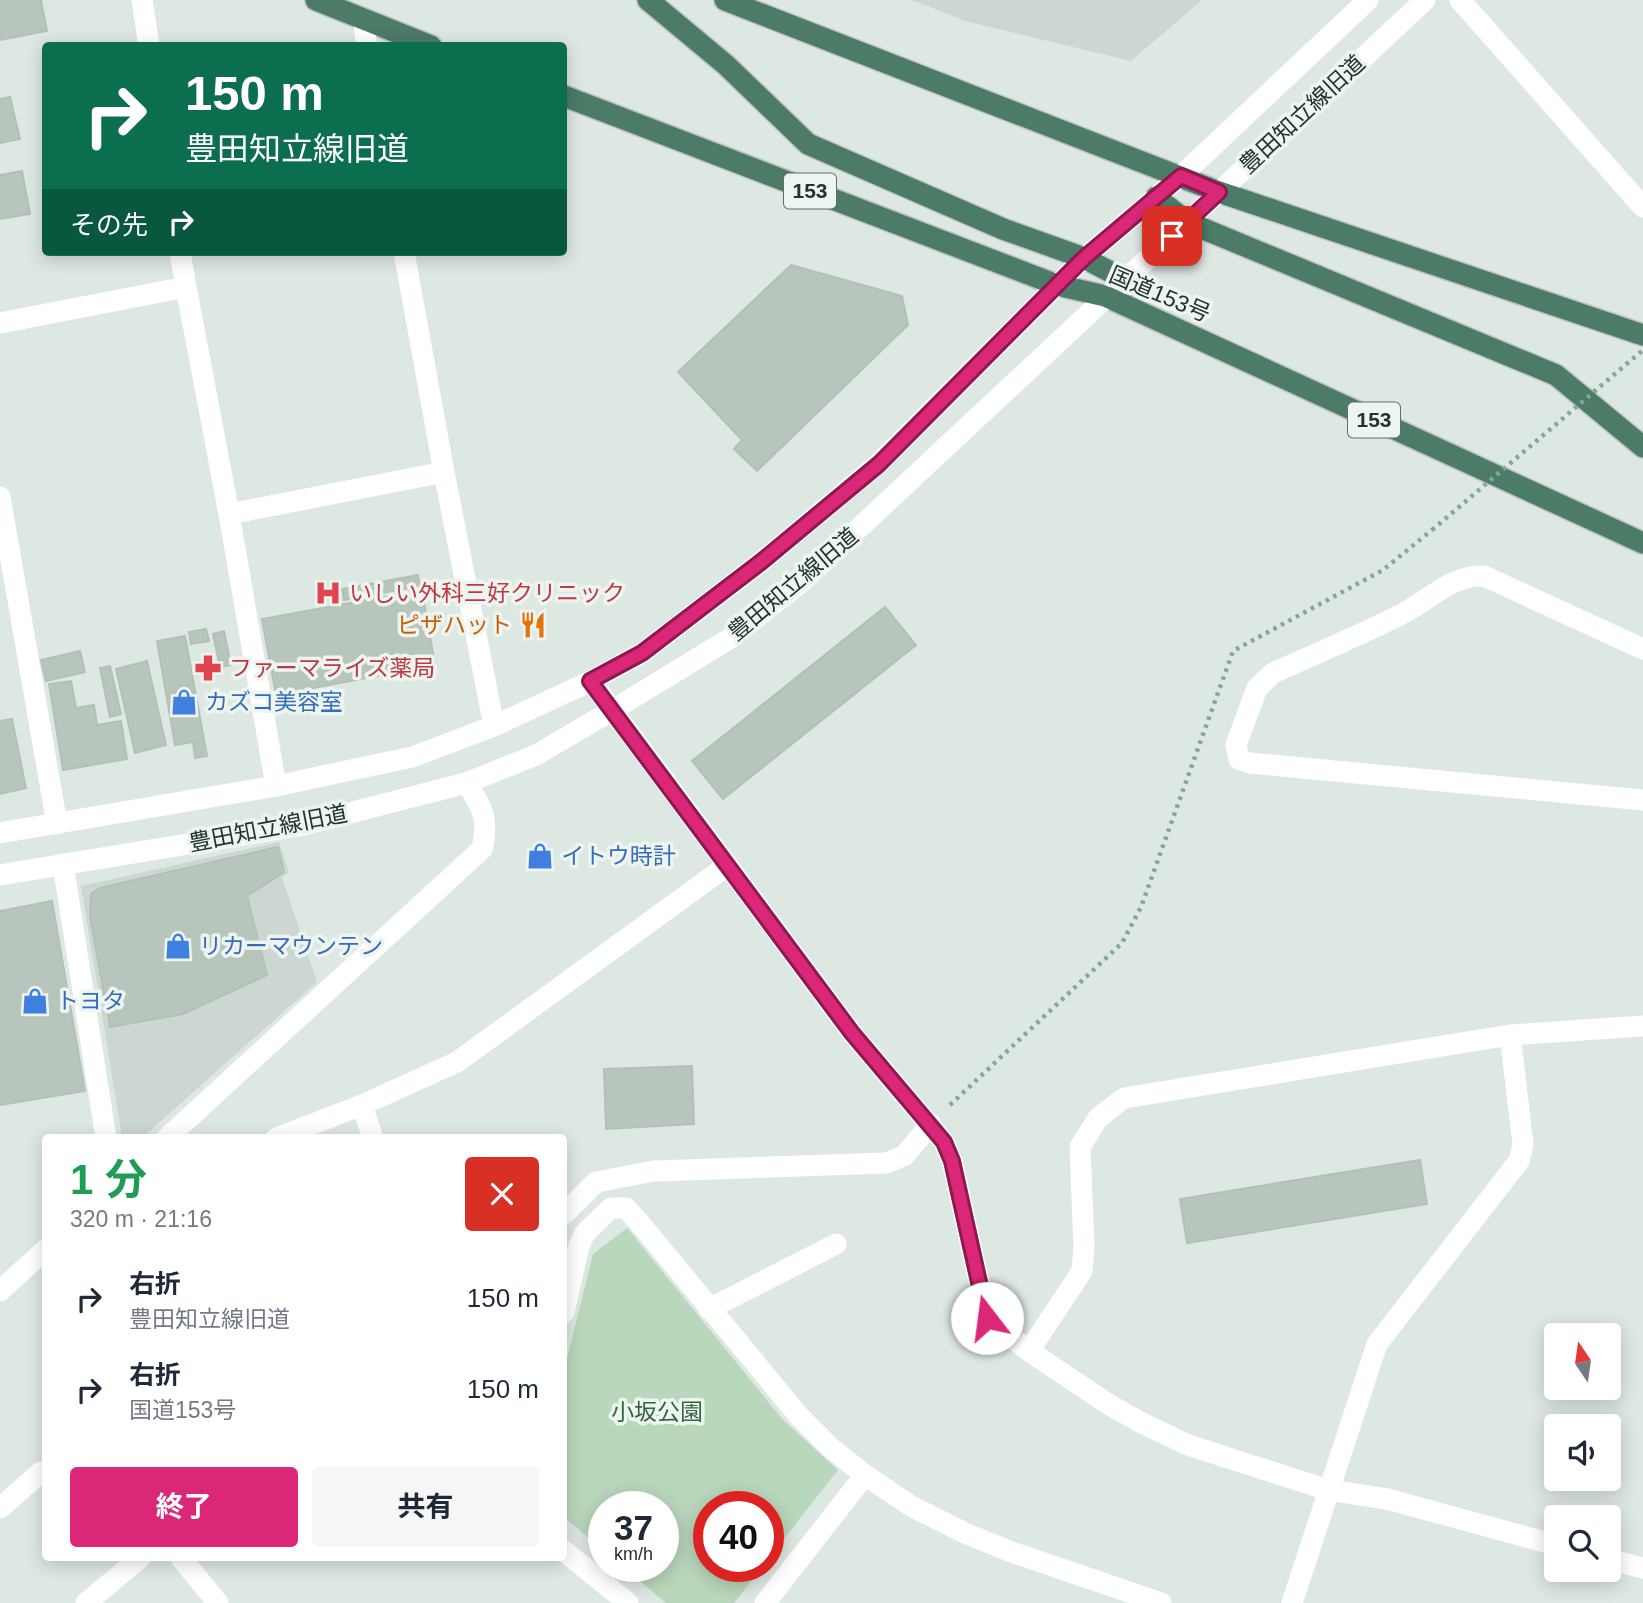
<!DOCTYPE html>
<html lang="ja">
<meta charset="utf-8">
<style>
:root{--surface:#fff;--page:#f6f6f7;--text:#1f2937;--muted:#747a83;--accent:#db2777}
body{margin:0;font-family:Arial,"Noto Sans JP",sans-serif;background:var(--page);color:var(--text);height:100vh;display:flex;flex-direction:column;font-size:26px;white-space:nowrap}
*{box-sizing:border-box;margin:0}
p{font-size:23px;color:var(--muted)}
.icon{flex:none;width:38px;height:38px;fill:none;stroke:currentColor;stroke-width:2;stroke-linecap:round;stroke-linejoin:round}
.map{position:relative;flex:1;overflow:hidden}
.sheet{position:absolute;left:42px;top:1134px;width:525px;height:427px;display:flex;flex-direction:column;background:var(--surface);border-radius:7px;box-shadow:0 4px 18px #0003}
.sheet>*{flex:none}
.guide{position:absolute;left:42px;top:42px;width:525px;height:214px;border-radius:7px;box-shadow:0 4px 18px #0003;background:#0b6e4f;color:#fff;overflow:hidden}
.needle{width:46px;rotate:347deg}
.buttons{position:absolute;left:1544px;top:1323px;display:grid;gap:14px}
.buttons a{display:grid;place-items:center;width:77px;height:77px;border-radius:7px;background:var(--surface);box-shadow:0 4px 18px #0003;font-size:35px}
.speed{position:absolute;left:588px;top:1491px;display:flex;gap:14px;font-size:35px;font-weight:700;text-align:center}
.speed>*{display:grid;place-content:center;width:91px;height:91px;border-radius:50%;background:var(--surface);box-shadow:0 4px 18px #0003;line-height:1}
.speed small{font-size:18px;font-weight:400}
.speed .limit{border:10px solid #d22;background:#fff;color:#111}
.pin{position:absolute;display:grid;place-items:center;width:60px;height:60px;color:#fff;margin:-30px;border-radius:14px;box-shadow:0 4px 10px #0006}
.me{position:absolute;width:77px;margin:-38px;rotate:345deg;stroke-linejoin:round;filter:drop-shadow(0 0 5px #0008)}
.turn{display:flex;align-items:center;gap:24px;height:147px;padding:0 28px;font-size:32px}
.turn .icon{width:91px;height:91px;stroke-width:2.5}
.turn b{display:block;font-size:49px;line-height:60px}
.then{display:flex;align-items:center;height:66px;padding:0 28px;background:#0003;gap:14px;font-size:26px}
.round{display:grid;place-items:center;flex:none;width:74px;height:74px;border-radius:7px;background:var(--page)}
.overview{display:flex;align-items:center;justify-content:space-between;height:119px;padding:0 28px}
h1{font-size:42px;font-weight:700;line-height:52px;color:#1e9e55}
.action{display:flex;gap:14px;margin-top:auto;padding:14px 28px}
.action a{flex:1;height:80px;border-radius:7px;background:var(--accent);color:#fff;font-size:28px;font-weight:700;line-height:80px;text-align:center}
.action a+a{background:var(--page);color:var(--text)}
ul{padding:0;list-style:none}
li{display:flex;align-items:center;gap:21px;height:91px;padding:0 28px}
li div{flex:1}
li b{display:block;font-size:26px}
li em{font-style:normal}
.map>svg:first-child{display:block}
</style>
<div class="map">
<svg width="1643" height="1603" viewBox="0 0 1643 1603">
<rect width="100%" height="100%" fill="#dee8e2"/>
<path fill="#cdd7d1" d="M912 0H1202L1131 61 965 21Z
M279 842 289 872 282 877 317 982 143 1137H122L81 886Z"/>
<path fill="#b9d7bc" d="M627 1228 783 1420 838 1470 768 1559V1507H709V1566H763L734 1603H666L622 1566H663V1507H604V1551L564 1517V1371L593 1254Z"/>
<path fill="#b7c5bd" stroke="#b2c0b8" stroke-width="2" d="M0 0H41L47 31 0 40Z
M10 97 20 139 0 143V99Z
M22 171 30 214 0 219V175Z
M791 265 902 296 908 325 757 471 734 449 742 440 678 372Z
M418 575 420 586 344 600 342 589Z
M422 590 435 665 276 695 262 619Z
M885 607 916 645 723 799 692 761Z
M206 629 209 641 191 644 189 632Z
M224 631 231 665 220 667 213 634Z
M185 636 207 756 195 758 193 742 175 745 157 641Z
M80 651 85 672 46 681 41 660Z
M147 661 166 745 135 753 116 669Z
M110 666 121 714 110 717 100 668Z
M71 681 76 708 94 705 97 725 121 721 127 759 63 770 49 684Z
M12 719 26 788 0 794V721Z
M278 847 284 872 247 896 267 975 183 1014 110 1027 90 916 91 894 100 888Z
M52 901 85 1091 0 1105V911Z
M692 1066 694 1124 606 1129 604 1069Z
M1420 1160 1427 1204 1187 1243 1180 1199Z"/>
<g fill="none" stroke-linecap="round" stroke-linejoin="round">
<g stroke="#bdc2c0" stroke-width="24">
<path id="trunk" d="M316 0 431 46
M648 0 726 65 808 144 1003 229 1084 258 1124 279
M725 0 1219 192 1643 335
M564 96 1057 285 1105 296 1643 543
M1156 197 1187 222 1556 375 1643 447"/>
</g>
<path stroke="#82a896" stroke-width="4.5" stroke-dasharray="3.5 5" stroke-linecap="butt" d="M950 1105 1122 943 1141 907 1233 651 1383 570 1432 530"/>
<path stroke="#fff" stroke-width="21" d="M142 0 149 46
M1460 0 1643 207
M363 19 367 46
M180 252 186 287
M404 252 444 472 494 726
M0 323 186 287 229 514 444 472
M0 497 57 824
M229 514 276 786
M1643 649 1484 576C1453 574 1429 600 1402 614 1360 635 1316 654 1273 673L1257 688 1236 745 1239 759 1250 763 1643 800
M63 864 106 1138
M362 1105 373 1138
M276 1138 362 1105 457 1062 728 865
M564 1214 596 1182 654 1171 886 1163 904 1156 931 1124
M709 1309 836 1244
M564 1312 579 1246 585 1233 611 1208H626L638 1221
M1029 1351 1082 1271 1084 1247 1080 1147 1098 1118 1124 1098 1510 1035 1643 1026
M0 1508 41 1472H46
M564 1551 628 1603
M181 1558 218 1603
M86 1603 140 1558
M765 1603 865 1475
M1292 1603 1377 1344 1519 1161 1523 1144 1510 1035"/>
<path stroke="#fff" stroke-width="21" d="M591 681 852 1033 944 1142 952 1161 987 1318 1029 1351 1108 1404 1142 1423 1188 1445 1328 1490 1387 1499 1556 1545
M0 833 276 786 412 757 494 726 591 681 642 653 761 562 879 463 1084 258 1181 176 1368 0
M0 875 303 825 466 783 536 755 611 711 729 639 799 584 1425 0
M167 1138 482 849C489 820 483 807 466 783
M638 1221 799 1416 831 1448 865 1475 911 1506 965 1533 1009 1551 1161 1603
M0 1291 46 1249
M1608 1559 1643 1568"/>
<use href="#trunk" stroke="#4c7b68" stroke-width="21"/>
<path stroke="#82a896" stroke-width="4.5" stroke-dasharray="3.5 5" stroke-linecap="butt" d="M1432 530 1643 350"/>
</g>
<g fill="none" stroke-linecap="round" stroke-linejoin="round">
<g stroke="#8e194d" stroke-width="18">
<path id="route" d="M987 1318 952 1161 944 1142 852 1033 590 681 642 653 761 562 879 464 1084 258 1181 176 1219 192 1172 236"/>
</g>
<use href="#route" stroke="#db2777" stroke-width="12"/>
</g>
<defs>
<g id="hospital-bare" transform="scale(2.1)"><path d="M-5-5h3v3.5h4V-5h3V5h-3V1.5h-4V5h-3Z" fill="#e0444e" stroke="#eef5f0" stroke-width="2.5" paint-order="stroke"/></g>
<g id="restaurant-bare" transform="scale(2.1)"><path d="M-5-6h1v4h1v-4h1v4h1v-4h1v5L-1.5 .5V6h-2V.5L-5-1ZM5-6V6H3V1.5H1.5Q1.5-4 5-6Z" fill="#e8710a" stroke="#eef5f0" stroke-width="2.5" paint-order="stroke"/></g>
<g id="pharmacy-bare" transform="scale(2.1)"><path d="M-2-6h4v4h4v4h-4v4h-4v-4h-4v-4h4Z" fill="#e0444e" stroke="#eef5f0" stroke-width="2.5" paint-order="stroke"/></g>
<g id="shop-bare" transform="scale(2.1)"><path d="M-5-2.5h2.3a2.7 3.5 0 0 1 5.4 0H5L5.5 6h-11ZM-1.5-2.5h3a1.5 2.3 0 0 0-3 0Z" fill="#3f7fe0" stroke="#eef5f0" stroke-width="2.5" paint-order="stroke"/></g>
</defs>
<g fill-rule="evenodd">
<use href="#hospital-bare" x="328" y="593"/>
<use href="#restaurant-bare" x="533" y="625"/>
<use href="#pharmacy-bare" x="208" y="668"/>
<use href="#shop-bare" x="184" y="702"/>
<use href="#shop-bare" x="540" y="856"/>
<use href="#shop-bare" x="178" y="946"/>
<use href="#shop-bare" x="35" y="1001"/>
</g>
<g text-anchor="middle" stroke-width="7" stroke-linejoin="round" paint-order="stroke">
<g fill="#eef5f0" stroke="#5f6f68" stroke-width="2">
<rect x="784" y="173.5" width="52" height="35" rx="5"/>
<rect x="1348" y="402.5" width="52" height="35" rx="5"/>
</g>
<g font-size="21" font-weight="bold" fill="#22352d">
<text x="810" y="198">153</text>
<text x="1374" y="427">153</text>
</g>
<g font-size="23" fill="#22352d" stroke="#eef5f0">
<text transform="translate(1302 114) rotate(-43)" y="8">豊田知立線旧道</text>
<text transform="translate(1160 294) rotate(23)" y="8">国道153号</text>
<text transform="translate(793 584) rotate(-40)" y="8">豊田知立線旧道</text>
<text transform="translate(268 828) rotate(-11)" y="8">豊田知立線旧道</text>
</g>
<g font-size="23" fill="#be3a42" stroke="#eef5f0" text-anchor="start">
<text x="349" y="601">いしい外科三好クリニック</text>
<text x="229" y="676">ファーマライズ薬局</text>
</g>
<g font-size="23" fill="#c56008" stroke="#eef5f0" text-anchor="end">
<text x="512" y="633">ピザハット</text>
</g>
<g font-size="23" fill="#366cbe" stroke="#eef5f0" text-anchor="start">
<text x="205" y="710">カズコ美容室</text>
<text x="561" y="864">イトウ時計</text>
<text x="199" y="954">リカーマウンテン</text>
<text x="56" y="1009">トヨタ</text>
</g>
<g font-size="23" fill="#31673d" stroke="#eef5f0">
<text x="657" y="1420">小坂公園</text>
</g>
</g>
</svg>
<div class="buttons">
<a><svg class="needle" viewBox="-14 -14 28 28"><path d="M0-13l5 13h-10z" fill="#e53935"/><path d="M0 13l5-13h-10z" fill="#747a83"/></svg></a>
<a><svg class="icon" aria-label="sound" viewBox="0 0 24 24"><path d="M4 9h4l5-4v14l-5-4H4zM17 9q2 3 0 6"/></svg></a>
<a><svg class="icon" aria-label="search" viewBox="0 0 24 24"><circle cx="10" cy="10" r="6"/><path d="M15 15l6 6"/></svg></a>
</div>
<div class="speed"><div>37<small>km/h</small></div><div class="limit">40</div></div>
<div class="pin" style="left:1172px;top:236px;background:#d93025"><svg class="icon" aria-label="arrive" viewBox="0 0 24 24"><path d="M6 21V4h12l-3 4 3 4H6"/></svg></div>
<svg class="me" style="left:987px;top:1318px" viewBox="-20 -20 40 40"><circle r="19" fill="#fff"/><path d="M0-13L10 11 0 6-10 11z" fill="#db2777"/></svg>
<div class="guide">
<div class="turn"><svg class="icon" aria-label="right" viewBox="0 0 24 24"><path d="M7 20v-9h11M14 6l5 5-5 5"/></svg><div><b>150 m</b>豊田知立線旧道</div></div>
<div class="then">その先<svg class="icon" aria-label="right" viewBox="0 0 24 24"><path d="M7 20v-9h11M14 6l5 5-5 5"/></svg></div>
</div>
<section class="sheet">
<div class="overview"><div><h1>1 分</h1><p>320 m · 21:16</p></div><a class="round" style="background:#d93025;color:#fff"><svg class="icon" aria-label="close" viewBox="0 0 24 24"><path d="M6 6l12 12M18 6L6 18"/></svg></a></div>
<ul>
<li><svg class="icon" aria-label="right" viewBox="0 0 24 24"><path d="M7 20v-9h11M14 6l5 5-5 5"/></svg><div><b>右折</b><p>豊田知立線旧道</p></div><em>150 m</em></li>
<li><svg class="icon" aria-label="right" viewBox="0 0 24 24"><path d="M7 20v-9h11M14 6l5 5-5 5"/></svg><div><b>右折</b><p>国道153号</p></div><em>150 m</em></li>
</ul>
<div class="action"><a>終了</a><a>共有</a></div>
</section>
</div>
